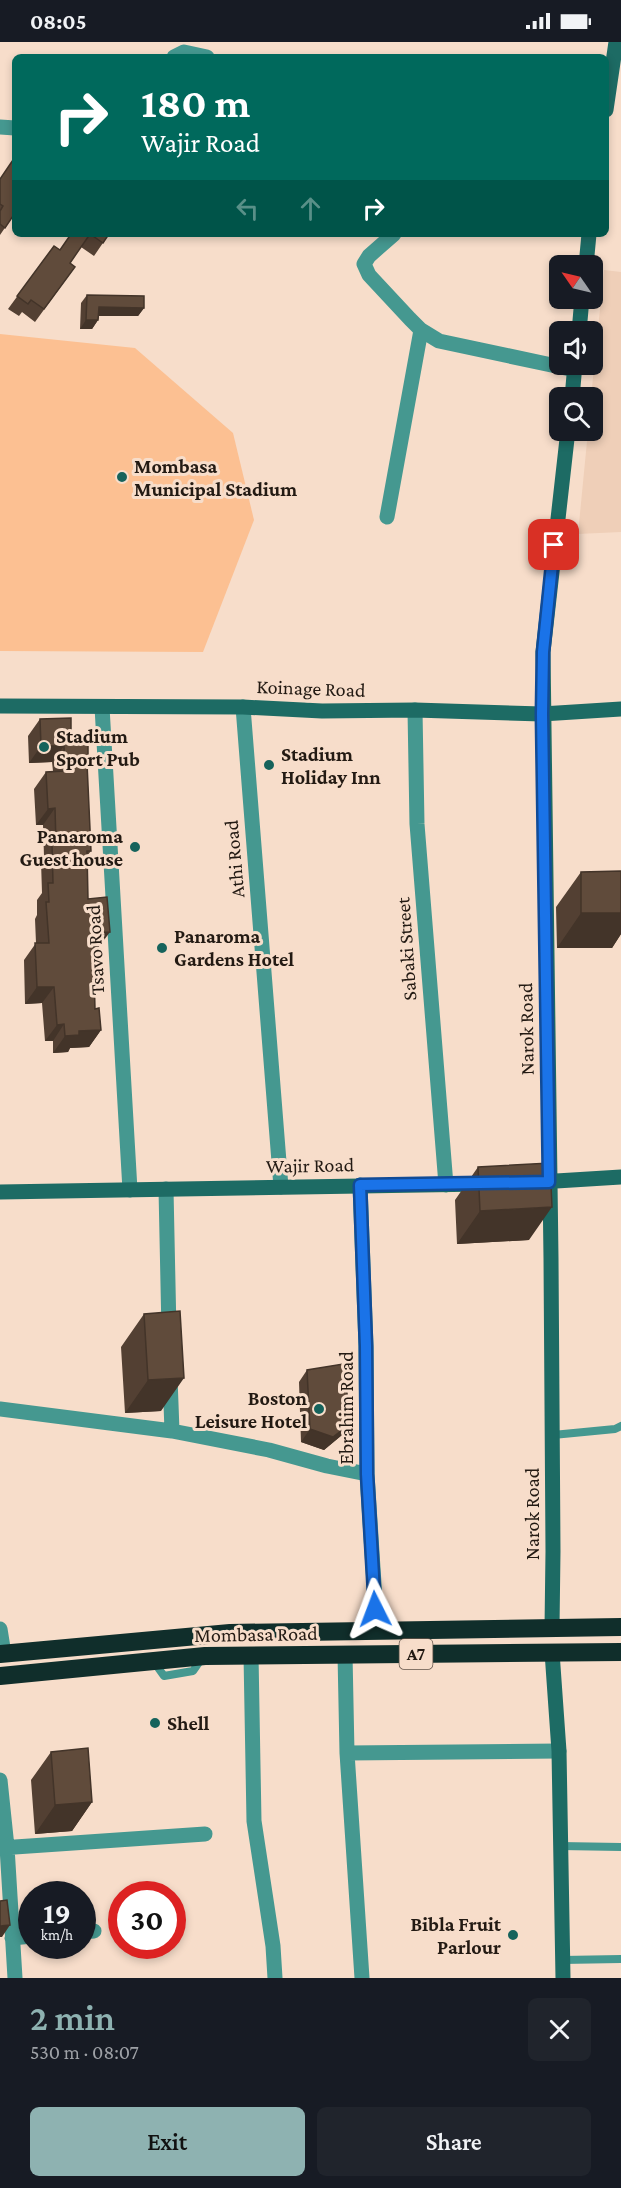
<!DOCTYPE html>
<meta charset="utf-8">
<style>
:root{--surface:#171b24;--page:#20242c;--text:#f1f3f6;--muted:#9ea1a6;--accent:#8eb2b1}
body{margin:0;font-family:"Crimson Pro",serif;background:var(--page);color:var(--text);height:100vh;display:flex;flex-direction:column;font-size:22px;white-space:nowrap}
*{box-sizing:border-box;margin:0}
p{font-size:20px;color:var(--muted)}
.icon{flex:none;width:33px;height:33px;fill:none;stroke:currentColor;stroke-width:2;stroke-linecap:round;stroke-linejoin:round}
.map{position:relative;height:1936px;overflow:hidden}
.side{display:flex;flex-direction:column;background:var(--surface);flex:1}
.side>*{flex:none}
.banner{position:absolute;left:12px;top:12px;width:597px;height:183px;border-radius:9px;box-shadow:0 3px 9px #0003;background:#00695c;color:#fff;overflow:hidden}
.needle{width:39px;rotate:304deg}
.fabs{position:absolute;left:549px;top:213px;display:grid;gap:12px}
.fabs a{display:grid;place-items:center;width:54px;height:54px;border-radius:9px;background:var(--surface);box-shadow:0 3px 9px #0003;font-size:30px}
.speed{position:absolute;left:18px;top:1839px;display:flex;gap:12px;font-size:30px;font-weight:700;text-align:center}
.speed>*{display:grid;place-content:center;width:78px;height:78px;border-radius:50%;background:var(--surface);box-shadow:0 3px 9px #0003;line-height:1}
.speed small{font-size:15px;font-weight:400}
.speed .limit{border:9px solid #d22;background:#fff;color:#111}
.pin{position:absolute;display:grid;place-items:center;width:51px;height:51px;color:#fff;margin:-26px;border-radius:12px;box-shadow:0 3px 9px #0006}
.me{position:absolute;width:66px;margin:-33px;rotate:357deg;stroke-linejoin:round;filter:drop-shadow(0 0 4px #0008)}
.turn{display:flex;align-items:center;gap:21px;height:126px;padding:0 30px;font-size:27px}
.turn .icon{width:78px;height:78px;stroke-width:2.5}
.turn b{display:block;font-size:42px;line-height:51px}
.lanes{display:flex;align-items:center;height:57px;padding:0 30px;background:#0003;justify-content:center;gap:30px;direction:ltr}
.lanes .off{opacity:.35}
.round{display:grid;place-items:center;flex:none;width:63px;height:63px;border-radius:9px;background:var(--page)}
.summary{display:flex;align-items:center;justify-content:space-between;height:102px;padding:0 30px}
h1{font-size:36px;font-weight:600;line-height:45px;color:var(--accent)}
.button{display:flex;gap:12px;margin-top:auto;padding:12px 30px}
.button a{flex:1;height:69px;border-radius:9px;background:var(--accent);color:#111;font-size:24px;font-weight:600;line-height:69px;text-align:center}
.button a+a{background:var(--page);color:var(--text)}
.status{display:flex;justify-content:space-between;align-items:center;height:42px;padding:0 30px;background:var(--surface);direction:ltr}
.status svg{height:16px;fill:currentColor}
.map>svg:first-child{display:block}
</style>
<div class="status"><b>08:05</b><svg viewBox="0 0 49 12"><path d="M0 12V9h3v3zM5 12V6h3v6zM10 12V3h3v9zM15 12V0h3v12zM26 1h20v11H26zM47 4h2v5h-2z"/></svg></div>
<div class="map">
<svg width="621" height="1936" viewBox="0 0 621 1936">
<rect width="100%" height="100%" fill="#f7ddca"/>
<path fill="#efcfb8" d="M604 228 621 230V490L578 492 588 389 592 388 591 355Z"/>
<path fill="#fcc092" d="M0 292 135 306 233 391 254 478 203 610 0 609Z"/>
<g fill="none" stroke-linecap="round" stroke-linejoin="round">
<path stroke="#459890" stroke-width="8" d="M553 1393 615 1387 621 1384
M154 1620 164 1634 193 1629 202 1616
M560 1804 621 1805
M562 1918 621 1917"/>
<path stroke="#459890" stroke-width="15" d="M174 15 184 10 207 15
M0 85 15 86
M394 192 369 214 364 222 369 233 410 277 421 288 439 299 575 328
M387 475 421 288
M102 665 130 1148
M243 665 281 1145
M415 668 417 782 446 1143
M360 1143 366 1304 367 1432 377 1589
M166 1147 169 1290
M170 1335 172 1389
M0 1367 172 1389 269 1408 327 1424 367 1432
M0 1587 4 1612
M345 1612 347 1711 362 1936
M251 1613 254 1779 273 1904 275 1936
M347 1711 559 1709
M0 1738 7 1805 15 1936
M0 1806 205 1792
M82 1890 94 1889
M12 1896 32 1894"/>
<path stroke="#1d6b64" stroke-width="15" d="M606 68 616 0
M586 224 589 192
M579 290 582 256
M572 356 575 322
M0 664 243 665 322 669 415 668 542 672 621 667
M540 1140 621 1135
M0 1150 483 1142
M552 1586 553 1509 551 1216 543 610 568 388
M552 1610 559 1709 563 1936"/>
<path stroke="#102e2b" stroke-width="18" d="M0 1612 230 1591 621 1585
M0 1634 205 1614 621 1610"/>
</g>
<path fill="#534033" d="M0 136 15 171 0 193Z
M71 192H109L94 214 81 205 70 221 75 225 35 280 22 270 19 274 8 267 54 204 60 208Z
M87 253 144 266 138 274H99L98 278 92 287H80L81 261Z
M40 677 71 700 87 723 91 809 87 814 88 857 98 906 93 907 95 967 101 988 89 1005 70 1006 68 1010 53 1011V999H45L42 961 25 962 24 918 36 901 35 877 37 873V858L42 851 41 819 44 814 43 783H36L34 747 46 730 53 729 52 720 29 721 28 694Z
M621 829V892L612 906H557L556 865 581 830Z
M478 1125 529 1198 457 1202 455 1158Z
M144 1272 161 1369 125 1371 121 1305Z
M307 1328 342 1393 324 1408 301 1400 299 1340Z
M51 1710 92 1760 72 1789 35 1792 31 1738Z"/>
<path fill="#433429" d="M99 265 144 266 138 274H93Z
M86 278H98L92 287H80Z
M41 704H64L52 720 29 721Z
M55 766 43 783H36L48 767Z
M581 871H621V892L612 906H557Z
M110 890 98 906 81 908 93 891Z
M37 945H54L42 961 25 962Z
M64 982 53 999H45L57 983Z
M101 988 89 1005 70 1006 68 1010 53 1011 65 994 79 989Z
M552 1165 529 1198 457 1202 480 1169Z
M184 1336 161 1369 125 1371 148 1338Z
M351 1381 342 1393 324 1408 301 1400 310 1387Z
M92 1760 72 1789 35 1792 55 1763Z
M10 1883 2 1895H0V1884Z"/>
<path fill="#604b3b" stroke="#433429" stroke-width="1.5" d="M15 115V171L5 186 0 182V169L3 164 0 162V137Z
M71 192H109L103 201 90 192 70 221 75 225 44 267 31 258 28 262 17 254 54 204 60 208Z
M87 253 144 254V266L99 265 98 278H86Z
M71 676V700L88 699V721H87L91 809H87L88 857 107 855 110 890 93 891 95 967 99 966 101 988 79 989V993L65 994 64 982 57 983 54 945H37L35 901H49L46 860H49L48 841H53L52 802H56L55 766 48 767 46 730 65 729 64 704H41L40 677Z
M621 829V871H581V830Z
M550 1121 552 1165 480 1169 478 1125Z
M180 1269 184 1336 148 1338 144 1272Z
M343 1322 351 1381 333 1395 310 1387 307 1328Z
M88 1706 92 1760 55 1763 51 1710Z
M7 1858 10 1883 0 1884V1859Z"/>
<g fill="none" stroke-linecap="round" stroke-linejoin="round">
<g stroke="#114b97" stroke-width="15">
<path id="route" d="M375 1567 367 1432 366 1304 360 1143 549 1140 542 672 543 610 554 503"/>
</g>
<use href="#route" stroke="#1a73e8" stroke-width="10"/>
</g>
<g fill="#16635c" stroke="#f7ddca" stroke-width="2">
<circle cx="122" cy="435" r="6"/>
<circle cx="44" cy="705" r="6"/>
<circle cx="269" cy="723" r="6"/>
<circle cx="135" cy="805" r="6"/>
<circle cx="162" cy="906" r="6"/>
<circle cx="319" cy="1367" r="6"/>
<circle cx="155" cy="1681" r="6"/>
<circle cx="513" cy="1893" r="6"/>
</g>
<g text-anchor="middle" stroke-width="6" stroke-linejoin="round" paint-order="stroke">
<rect fill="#f7ddca" stroke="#63544a" stroke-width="1.5" x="399.5" y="1597" width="33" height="30" rx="4.5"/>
<g font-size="18" font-weight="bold" fill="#231a13">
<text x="416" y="1618">A7</text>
</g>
<g font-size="20" font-weight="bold" fill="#231a13" stroke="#f7ddca" text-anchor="start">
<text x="134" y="431">Mombasa<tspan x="134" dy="23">Municipal Stadium</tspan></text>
<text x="56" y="701">Stadium<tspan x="56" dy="23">Sport Pub</tspan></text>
<text x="281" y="719">Stadium<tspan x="281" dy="23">Holiday Inn</tspan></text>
<text x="123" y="801" text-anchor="end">Panaroma<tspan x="123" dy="23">Guest house</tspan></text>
<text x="174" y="901">Panaroma<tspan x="174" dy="23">Gardens Hotel</tspan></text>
<text x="307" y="1363" text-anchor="end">Boston<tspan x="307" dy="23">Leisure Hotel</tspan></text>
<text x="167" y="1688">Shell</text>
<text x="501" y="1889" text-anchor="end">Bibla Fruit<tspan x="501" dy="23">Parlour</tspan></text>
</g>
<g font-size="20" fill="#231a13" stroke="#f7ddca">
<text transform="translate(311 646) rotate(2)" y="7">Koinage Road</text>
<text transform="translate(234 817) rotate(-95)" y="7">Athi Road</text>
<text transform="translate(406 907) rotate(-94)" y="7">Sabaki Street</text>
<text transform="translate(95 908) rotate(-93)" y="7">Tsavo Road</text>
<text transform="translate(526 987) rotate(-91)" y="7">Narok Road</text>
<text transform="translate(310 1123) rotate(-1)" y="7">Wajir Road</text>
<text transform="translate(346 1366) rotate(-90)" y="7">Ebrahim Road</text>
<text transform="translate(532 1472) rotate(-90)" y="7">Narok Road</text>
<text transform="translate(256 1592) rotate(-1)" y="7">Mombasa Road</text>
</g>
</g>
</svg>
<div class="fabs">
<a><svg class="needle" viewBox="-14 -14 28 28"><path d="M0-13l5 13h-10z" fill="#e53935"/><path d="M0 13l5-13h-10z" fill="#9ea1a6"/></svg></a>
<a><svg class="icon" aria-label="sound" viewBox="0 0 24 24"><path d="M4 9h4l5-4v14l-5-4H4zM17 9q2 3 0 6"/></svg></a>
<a><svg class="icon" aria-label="search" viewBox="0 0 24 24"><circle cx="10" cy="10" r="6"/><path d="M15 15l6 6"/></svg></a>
</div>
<div class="speed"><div>19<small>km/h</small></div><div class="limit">30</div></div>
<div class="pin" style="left:554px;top:503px;background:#d93025"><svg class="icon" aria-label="arrive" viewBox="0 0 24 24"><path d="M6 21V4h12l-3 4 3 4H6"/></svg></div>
<svg class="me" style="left:375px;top:1567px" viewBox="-20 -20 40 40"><path d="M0-17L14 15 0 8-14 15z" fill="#1a73e8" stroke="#fff" stroke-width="4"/></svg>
<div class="banner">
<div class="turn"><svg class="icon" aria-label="right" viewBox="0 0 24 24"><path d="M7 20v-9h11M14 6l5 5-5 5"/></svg><div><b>180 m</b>Wajir Road</div></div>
<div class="lanes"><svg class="icon off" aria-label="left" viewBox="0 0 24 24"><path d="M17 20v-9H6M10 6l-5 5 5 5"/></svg><svg class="icon off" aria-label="ahead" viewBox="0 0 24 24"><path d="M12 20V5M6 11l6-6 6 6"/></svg><svg class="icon" aria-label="right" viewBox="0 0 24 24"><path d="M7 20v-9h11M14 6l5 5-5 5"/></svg></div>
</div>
</div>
<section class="side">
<div class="summary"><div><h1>2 min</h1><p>530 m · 08:07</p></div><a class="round"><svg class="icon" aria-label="close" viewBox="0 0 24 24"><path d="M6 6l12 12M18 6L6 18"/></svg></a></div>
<div class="button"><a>Exit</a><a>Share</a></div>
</section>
